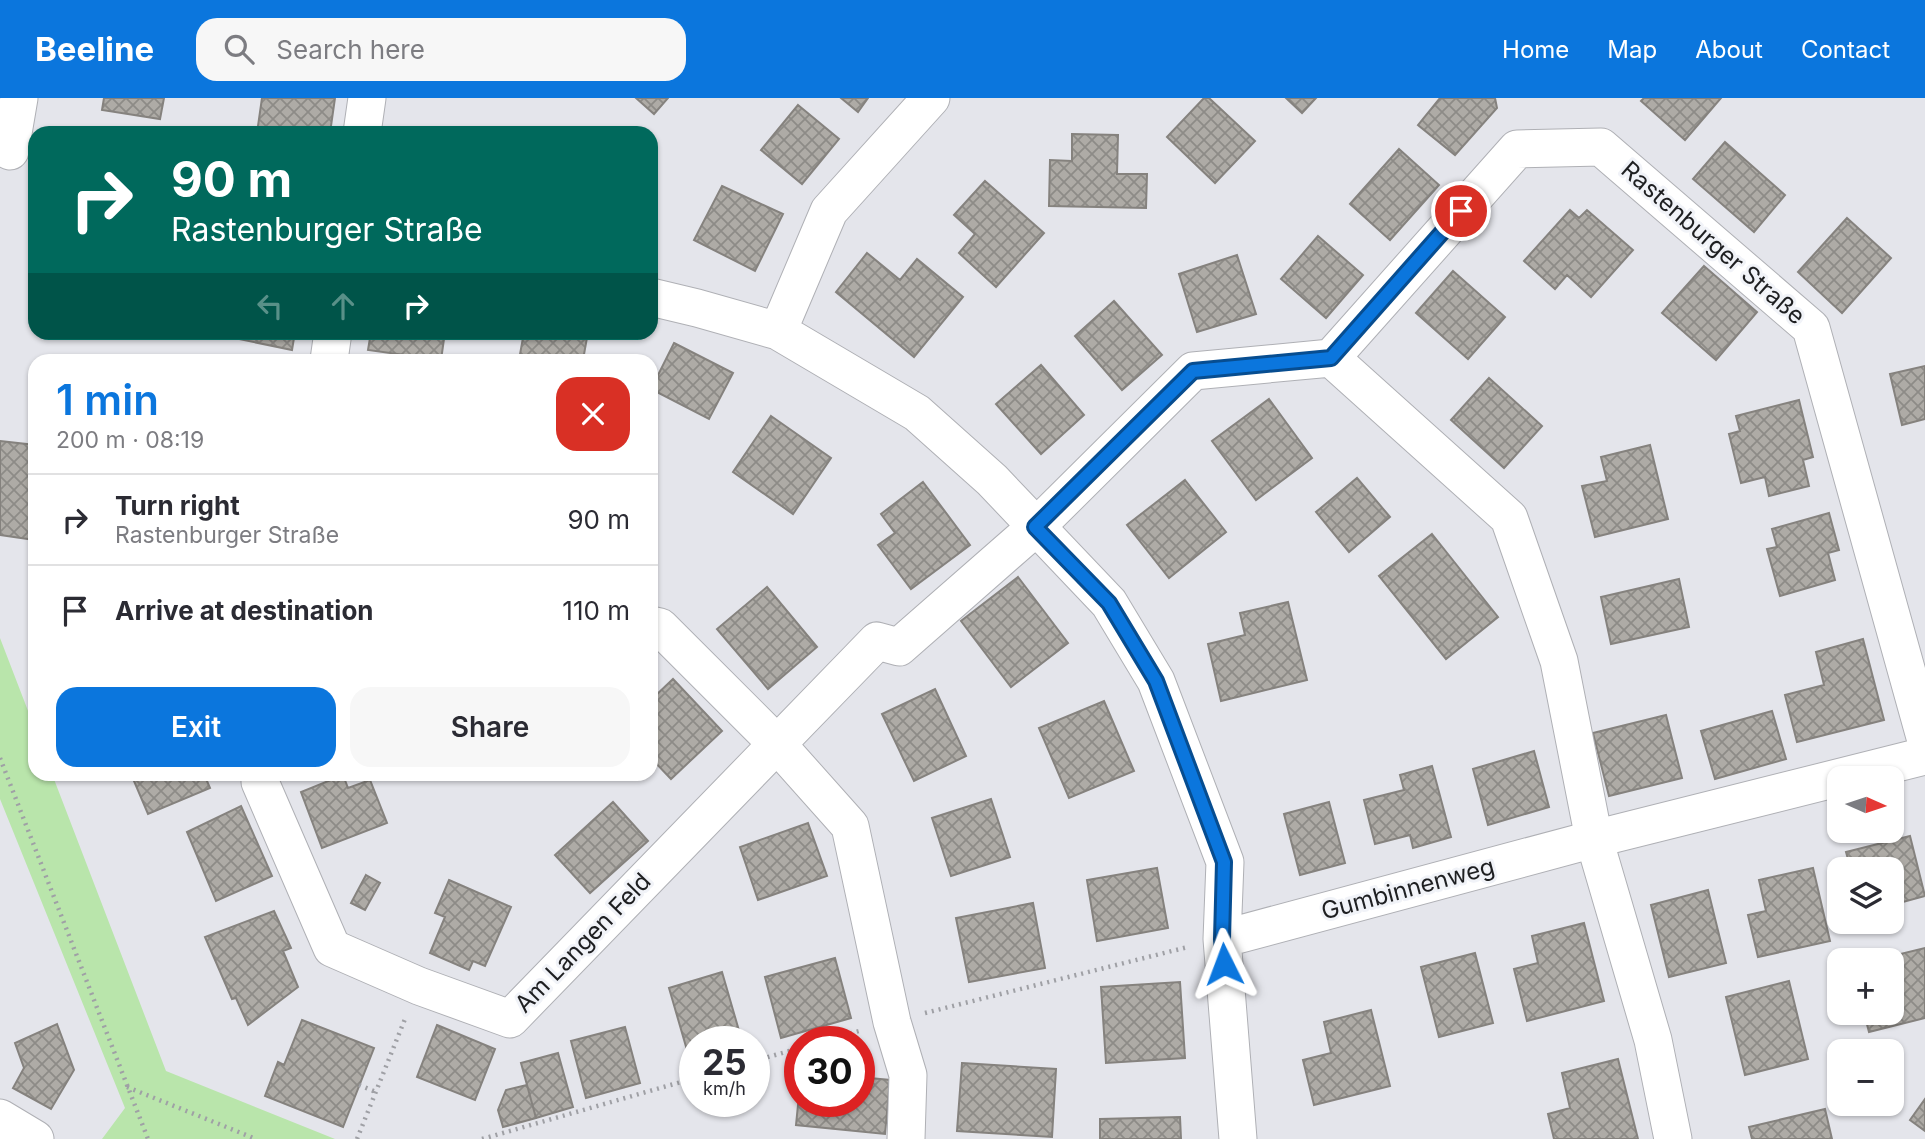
<!DOCTYPE html>
<meta charset="utf-8">
<style>
:root{--surface:#fff;--page:#f7f7f7;--text:#2b2b33;--muted:#7c7c81;--line:#e1e1e2;--accent:#0b76dd}
body{margin:0;font-family:Inter,sans-serif;background:var(--page);color:var(--text);height:100vh;display:flex;flex-direction:column;font-size:26px;white-space:nowrap}
*{box-sizing:border-box;margin:0}
p{font-size:23px;color:var(--muted)}
.icon{flex:none;width:38px;height:38px;fill:none;stroke:currentColor;stroke-width:2;stroke-linecap:round;stroke-linejoin:round}
.map{position:relative;flex:1;overflow:hidden}
.sheet{position:absolute;left:28px;top:256px;width:630px;height:427px;display:flex;flex-direction:column;background:var(--surface);border-radius:21px;box-shadow:0 2px 5px #0004}
.sheet>*{flex:none}
.top-card{position:absolute;left:28px;top:28px;width:630px;height:214px;border-radius:21px;box-shadow:0 2px 5px #0004;background:#00695c;color:#fff;overflow:hidden}
.needle{width:46px;rotate:93deg}
.buttons{position:absolute;left:1827px;top:668px;display:grid;gap:14px}
.buttons a{display:grid;place-items:center;width:77px;height:77px;border-radius:14px;background:var(--surface);box-shadow:0 2px 5px #0004;font-size:35px}
.speed{position:absolute;left:679px;top:928px;display:flex;gap:14px;font-size:35px;font-weight:700;text-align:center}
.speed>*{display:grid;place-content:center;width:91px;height:91px;border-radius:50%;background:var(--surface);box-shadow:0 2px 5px #0004;line-height:1}
.speed small{font-size:18px;font-weight:400}
.speed .limit{border:10px solid #d22;background:#fff;color:#111}
.pin{position:absolute;display:grid;place-items:center;width:60px;height:60px;color:#fff;margin:-30px;border:4px solid #fff;border-radius:50%;box-shadow:0 2px 7px #0007}
.me{position:absolute;width:77px;margin:-38px;rotate:357deg;stroke-linejoin:round;filter:drop-shadow(0 0 5px #0008)}
.turn{display:flex;align-items:center;gap:24px;height:147px;padding:0 28px;font-size:32px}
.turn .icon{width:91px;height:91px;stroke-width:2.5}
.turn b{display:block;font-size:49px;line-height:60px}
.lanes{display:flex;align-items:center;height:66px;padding:0 28px;background:#0003;justify-content:center;gap:35px;direction:ltr}
.lanes .off{opacity:.35}
.round{display:grid;place-items:center;flex:none;width:74px;height:74px;border-radius:21px;background:var(--page)}
.summary{display:flex;align-items:center;justify-content:space-between;height:119px;padding:0 28px}
h1{font-size:42px;font-weight:600;line-height:52px;color:var(--accent)}
.button{display:flex;gap:14px;margin-top:auto;padding:14px 28px}
.button a{flex:1;height:80px;border-radius:21px;background:var(--accent);color:#fff;font-size:28px;font-weight:600;line-height:80px;text-align:center}
.button a+a{background:var(--page);color:var(--text)}
ul{padding:0;list-style:none}
li{display:flex;align-items:center;gap:21px;height:91px;padding:0 28px;border-top:2px solid var(--line)}
li div{flex:1}
li b{display:block;font-size:26px}
li em{font-style:normal}
header{display:flex;align-items:center;gap:42px;box-sizing:border-box;height:98px;padding:0 35px;background:var(--accent);color:#fff}
header strong{font-size:33px}
nav{display:flex;gap:38px;margin-inline-start:auto;font-size:24px}
.search{width:490px;height:63px;background:var(--page);display:flex;align-items:center;gap:18px;box-sizing:border-box;padding:0 24px;border-radius:21px;color:var(--muted);font-size:26px}
.map>svg:first-child{display:block}
</style>
<header>
<strong>Beeline</strong>
<div class="search"><svg class="icon" aria-label="search" viewBox="0 0 24 24"><circle cx="10" cy="10" r="6"/><path d="M15 15l6 6"/></svg>Search here</div>
<nav><a>Home</a><a>Map</a><a>About</a><a>Contact</a></nav>
</header>
<div class="map">
<svg width="1925" height="1041" viewBox="0 0 1925 1041">
<defs>
<pattern id="building-cross-hatch" width="8" height="8" patternUnits="userSpaceOnUse" patternTransform="scale(1.75)"><rect width="8" height="8" fill="#aeaba6"/><path d="M0 0l8 8M0 8l8-8" fill="none" stroke="#8d8b87"/></pattern>
</defs>
<rect width="100%" height="100%" fill="#e4e5eb"/>
<path fill="#b9e5ab" d="M0 540 35 631V676H52L166 973 335 1041H102L125 1010 0 701Z"/>
<path fill="url(#building-cross-hatch)" stroke="#85827e" stroke-width="2" d="M104 0H164L160 21 102 12Z
M262 0H335L330 35H257Z
M636 0H668L654 16Z
M841 0H868L858 14Z
M1204 0H1209L1255 43 1215 85 1167 39Z
M1286 0H1316L1302 15Z
M1440 0H1495L1497 10 1455 57 1418 27Z
M1644 0H1721L1685 42 1641 3Z
M798 7 839 41 802 86 761 52Z
M1072 36 1118 37 1117 76H1147L1146 110 1049 108 1050 62 1072 63Z
M1725 44 1785 97 1754 134 1693 81Z
M1399 51 1439 87 1390 142 1350 106Z
M985 83 1044 135 996 189 959 155 975 136 954 117Z
M722 88 783 116 755 173 694 142Z
M1570 112 1579 120 1587 112 1633 152 1591 199 1567 177 1555 191 1524 163Z
M1847 120 1891 160 1842 215 1798 174Z
M1318 138 1363 177 1326 220 1281 181Z
M867 155 900 182 917 161 963 199 914 259 836 194Z
M1237 157 1256 216 1197 234 1179 176Z
M1704 168 1757 214 1716 262 1662 215Z
M1453 173 1505 219 1468 261 1416 215Z
M1114 203 1162 257 1122 292 1075 238Z
M240 234H295L292 252 239 241Z
M371 234H445L441 262 368 252Z
M524 234H588L583 262H519Z
M674 245 733 275 709 321 651 291Z
M1041 267 1084 317 1041 356 996 306Z
M1925 268V321L1902 327 1890 276Z
M1489 280 1542 328 1504 370 1451 322Z
M1269 301 1312 360 1256 402 1212 343Z
M1799 302 1813 359 1803 362 1809 388 1769 398 1765 379 1741 385 1729 336 1740 333 1736 318Z
M771 318 831 360 793 416 733 374Z
M0 343 35 347V442L0 437Z
M1650 347 1668 421 1595 439 1582 388 1607 383 1601 359Z
M1357 380 1390 419 1349 454 1316 414Z
M1185 382 1226 434 1169 480 1127 427Z
M923 384 970 447 911 491 878 447 895 435 881 416Z
M1829 415 1839 452 1828 455 1835 482 1780 498 1767 451 1777 449 1772 431Z
M1432 436 1498 519 1446 561 1379 478Z
M1018 479 1068 545 1011 589 961 523Z
M1679 481 1689 529 1611 546 1601 499Z
M767 489 817 549 768 591 717 531Z
M1288 504 1307 582 1221 603 1208 546 1245 537 1240 515Z
M1863 541 1884 622 1797 644 1785 597 1824 587 1816 554Z
M673 581 722 633 671 681 651 660V602Z
M935 591 966 658 914 683 882 616Z
M1104 603 1134 673 1069 700 1039 630Z
M1772 613 1786 661 1715 681 1701 633Z
M1666 617 1682 680 1609 698 1593 635Z
M1534 653 1549 709 1488 727 1473 671Z
M1432 668 1451 739 1413 750 1410 737 1375 746 1364 702 1404 692 1400 677Z
M131 676H204L210 690 148 716Z
M343 677 348 690 370 682 387 725 322 750 301 694Z
M991 701 1010 759 951 778 932 720Z
M613 704 648 743 590 795 555 757Z
M1329 704 1345 765 1300 777 1284 716Z
M241 708 272 778 216 803 187 734Z
M808 725 827 778 758 802 740 749Z
M1910 738 1925 798 1892 807V772H1851L1846 754Z
M1157 770 1168 830 1097 843 1087 782Z
M1813 770 1830 843 1758 859 1748 817 1766 813 1759 782Z
M366 777 380 785 365 812 351 805Z
M449 782 511 809 485 868 473 863 469 872 430 855 445 819 435 815Z
M1708 792 1726 865 1669 879 1651 807Z
M1033 805 1045 870 969 884 956 820Z
M274 813 291 850 283 853 298 889 248 927 236 900 232 901 205 839Z
M1584 825 1604 903 1527 923 1514 871 1538 865 1532 838Z
M1925 850V920L1869 934 1864 915H1892V863L1876 862Z
M1475 855 1493 925 1439 939 1421 869Z
M835 860 851 920 781 940 765 879Z
M722 874 742 943H695V957L689 959 669 890Z
M1789 883 1808 961 1745 977 1726 899Z
M1180 884 1185 960 1106 965 1101 889Z
M1371 912 1390 988 1314 1007 1303 962 1331 955 1324 924Z
M302 922 374 950 343 1029 265 998 278 964 284 967Z
M57 926 74 972 51 1011 13 990 24 970 15 945Z
M437 927 495 951 475 1002 417 979Z
M625 929 640 985 586 1000 571 943Z
M558 955 573 1009 536 1020 521 965Z
M1618 961 1638 1041H1554L1548 1016 1570 1010 1562 975Z
M962 965 1056 971 1052 1039 957 1033Z
M859 979 890 982 885 1036 796 1027 800 987V1003H859Z
M527 987 536 1020 503 1029 498 1012 506 992Z
M1925 1001V1033L1910 1022Z
M1825 1011 1832 1041H1752L1749 1029Z
M1180 1019 1181 1041H1100V1021Z"/>
<g fill="none" stroke-linecap="round" stroke-linejoin="round">
<g stroke="#afb0b5" stroke-width="39">
<path id="street" d="M362 35 367 0
M10 53 19 0
M651 199 697 210 778 233 917 315 992 382 1109 505 1156 583 1225 764 1222 841 1238 1041
M778 233 829 113 931 0
M1331 260 1517 51 1601 49 1811 230 1925 639
M329 262 333 234
M651 527 660 529 776 645 850 728 892 924 908 977 906 1041
M262 676 260 684 332 850 419 888 510 921 877 543 899 549 1036 429 1193 273 1331 260 1509 420 1559 563 1594 741 1653 942 1673 1041
M1222 841 1594 741 1925 658
M0 1020 35 1041"/>
</g>
<path stroke="#9fa0a5" stroke-width="4.5" stroke-dasharray="2 5" stroke-linecap="butt" d="M0 660 148 1041
M925 915 1188 849
M823 943 859 933
M754 963 800 950
M359 987 376 994
M127 989 256 1041
M357 1041 405 921
M482 1041 695 980"/>
<use href="#street" stroke="#fff" stroke-width="37"/>
</g>
<g fill="none" stroke-linecap="round" stroke-linejoin="round">
<g stroke="#074d90" stroke-width="18">
<path id="route" d="M1224 866 1222 841 1224 764 1156 583 1109 505 1035 429 1193 273 1331 260 1461 113"/>
</g>
<use href="#route" stroke="#0b76dd" stroke-width="12"/>
</g>
<g text-anchor="middle" stroke-width="6" stroke-linejoin="round" paint-order="stroke">
<g font-size="24" fill="#1e1f21" stroke="#f1f3f8">
<text transform="translate(1713 145) rotate(41)" y="8">Rastenburger Straße</text>
<text transform="translate(1408 791) rotate(-15)" y="8">Gumbinnenweg</text>
<text transform="translate(583 845) rotate(-46)" y="8">Am Langen Feld</text>
</g>
</g>
</svg>
<div class="buttons">
<a><svg class="needle" viewBox="-14 -14 28 28"><path d="M0-13l5 13h-10z" fill="#e53935"/><path d="M0 13l5-13h-10z" fill="#7c7c81"/></svg></a>
<a><svg class="icon" aria-label="layers" viewBox="0 0 24 24"><path d="M12 4l9 5-9 5-9-5zM3 14l9 5 9-5"/></svg></a>
<a>+</a>
<a>−</a>
</div>
<div class="speed"><div>25<small>km/h</small></div><div class="limit">30</div></div>
<div class="pin" style="left:1461px;top:113px;background:#d93025"><svg class="icon" aria-label="arrive" viewBox="0 0 24 24"><path d="M6 21V4h12l-3 4 3 4H6"/></svg></div>
<svg class="me" style="left:1224px;top:866px" viewBox="-20 -20 40 40"><path d="M0-17L14 15 0 8-14 15z" fill="#0b76dd" stroke="#fff" stroke-width="4"/></svg>
<div class="top-card">
<div class="turn"><svg class="icon" aria-label="right" viewBox="0 0 24 24"><path d="M7 20v-9h11M14 6l5 5-5 5"/></svg><div><b>90 m</b>Rastenburger Straße</div></div>
<div class="lanes"><svg class="icon off" aria-label="left" viewBox="0 0 24 24"><path d="M17 20v-9H6M10 6l-5 5 5 5"/></svg><svg class="icon off" aria-label="ahead" viewBox="0 0 24 24"><path d="M12 20V5M6 11l6-6 6 6"/></svg><svg class="icon" aria-label="right" viewBox="0 0 24 24"><path d="M7 20v-9h11M14 6l5 5-5 5"/></svg></div>
</div>
<section class="sheet">
<div class="summary"><div><h1>1 min</h1><p>200 m · 08:19</p></div><a class="round" style="background:#d93025;color:#fff"><svg class="icon" aria-label="close" viewBox="0 0 24 24"><path d="M6 6l12 12M18 6L6 18"/></svg></a></div>
<ul>
<li><svg class="icon" aria-label="right" viewBox="0 0 24 24"><path d="M7 20v-9h11M14 6l5 5-5 5"/></svg><div><b>Turn right</b><p>Rastenburger Straße</p></div><em>90 m</em></li>
<li><svg class="icon" aria-label="arrive" viewBox="0 0 24 24"><path d="M6 21V4h12l-3 4 3 4H6"/></svg><div><b>Arrive at destination</b></div><em>110 m</em></li>
</ul>
<div class="button"><a>Exit</a><a>Share</a></div>
</section>
</div>
